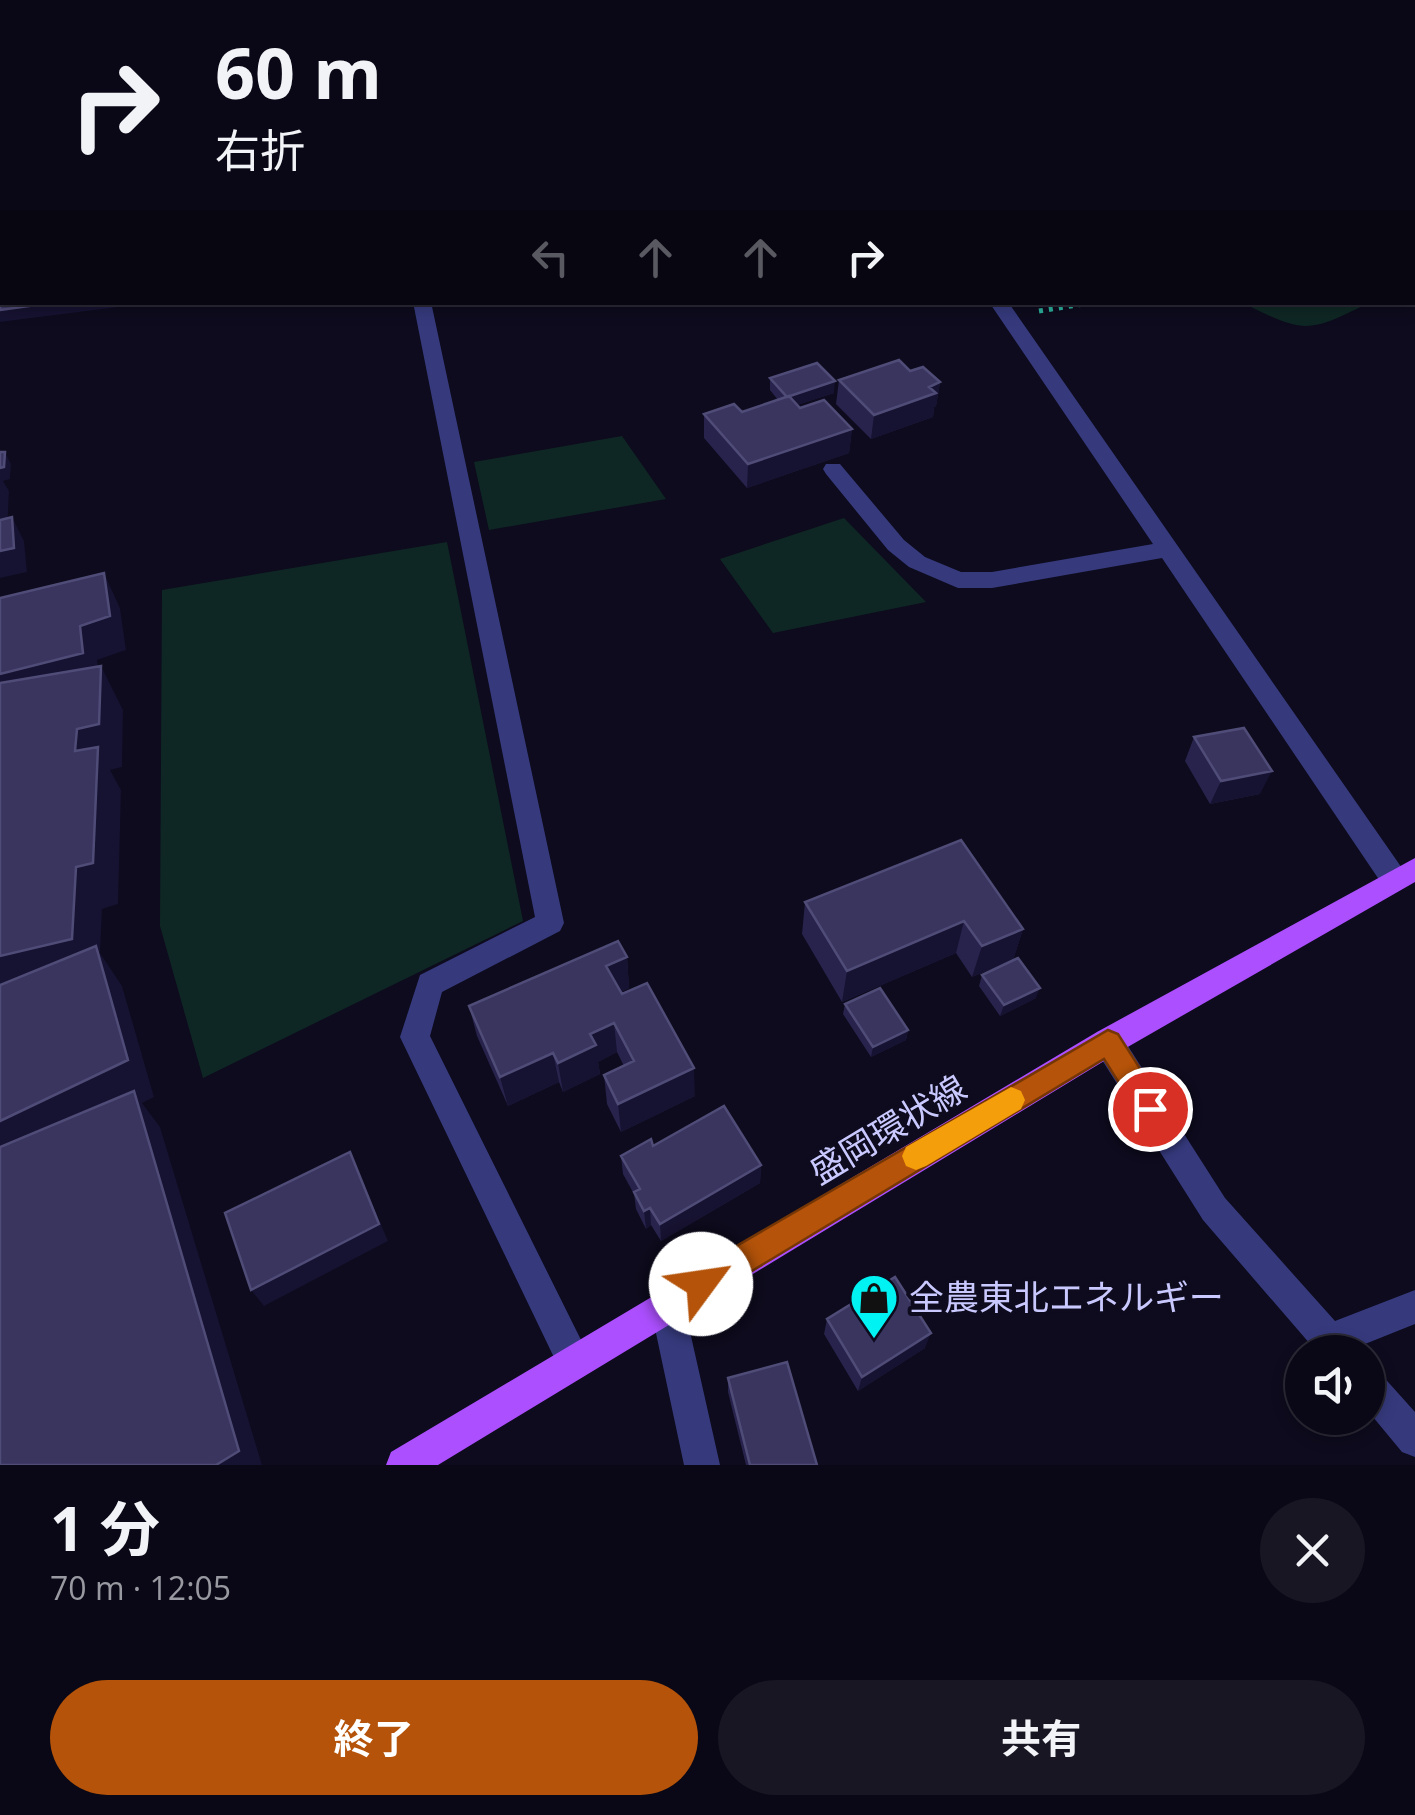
<!DOCTYPE html>
<html lang="ja">
<meta charset="utf-8">
<style>
:root{--surface:#0a0816;--page:#181623;--text:#f1f3f6;--muted:#999aa1;--line:#2a2935;--accent:#b45309}
body{margin:0;font-family:"Open Sans","Noto Sans JP",sans-serif;background:var(--page);color:var(--text);height:100vh;display:flex;flex-direction:column;font-size:38px;white-space:nowrap}
*{box-sizing:border-box;margin:0}
p{font-size:32px;color:var(--muted)}
.icon{flex:none;width:55px;height:55px;fill:none;stroke:currentColor;stroke-width:2;stroke-linecap:round;stroke-linejoin:round}
.map{position:relative;height:1465px;overflow:hidden}
.drawer{display:flex;flex-direction:column;background:var(--surface);flex:1}
.drawer>*{flex:none}
.banner{position:absolute;left:0px;top:0px;width:1415px;height:305px;box-shadow:0 5px 15px #0003,0 0 0 2px var(--line);background:#0a0816;color:var(--text);overflow:hidden}
.controls{position:absolute;left:1285px;top:1335px;display:grid;gap:20px}
.controls a{display:grid;place-items:center;width:100px;height:100px;border-radius:50%;background:var(--surface);box-shadow:0 5px 15px #0003,0 0 0 2px var(--line);font-size:50px}
.pin{position:absolute;display:grid;place-items:center;width:85px;height:85px;color:#fff;margin:-42px;border:5px solid #fff;border-radius:50%;box-shadow:0 2px 10px #0007}
.me{position:absolute;width:110px;margin:-55px;rotate:59deg;stroke-linejoin:round;filter:drop-shadow(0 0 8px #0008)}
.turn{display:flex;align-items:center;gap:35px;height:210px;padding:0 50px;font-size:45px}
.turn .icon{width:130px;height:130px;stroke-width:2.5}
.turn b{display:block;font-size:70px;line-height:85px}
.lanes{display:flex;align-items:center;height:95px;padding:0 50px;background:#0003;justify-content:center;gap:50px;direction:ltr}
.lanes .off{opacity:.35}
.round{display:grid;place-items:center;flex:none;width:105px;height:105px;border-radius:52px;background:var(--page)}
.overview{display:flex;align-items:center;justify-content:space-between;height:170px;padding:0 50px}
h1{font-size:60px;font-weight:700;line-height:75px}
.button{display:flex;gap:20px;margin-top:auto;padding:20px 50px}
.button a{flex:1;height:115px;border-radius:60px;background:var(--accent);color:#fff;font-size:40px;font-weight:700;line-height:115px;text-align:center}
.button a+a{background:var(--page);color:var(--text)}
.map>svg:first-child{display:block}
</style>
<div class="map">
<svg width="1415" height="1465" viewBox="0 0 1415 1465">
<rect width="100%" height="100%" fill="#0d0b1d"/>
<path fill="#0f2724" d="M1243 303 1307 306 1368 303C1308 334 1303 333 1243 303Z
M622 436 666 499 489 530 474 462Z
M844 518 926 602 773 633 720 559Z
M447 542 523 921 203 1078 160 926 162 590Z"/>
<g fill="none" stroke-linecap="round" stroke-linejoin="round">
<path fill="#0b2542" fill-rule="evenodd" d="M0 49H2V53H0Z"/>
<path stroke="#2caf9b" stroke-width="4" stroke-dasharray="2.5 5" stroke-linecap="butt" d="M950 0 954 2
M1358 0 1362 2"/>
<path stroke="#2caf9b" stroke-width="5" stroke-dasharray="4 6" stroke-linecap="butt" d="M1039 311 1097 302"/>
<path fill="#363a7d" fill-rule="evenodd" d="M1412 4H1415L1412 13Z
M0 175H2V185H0Z
M1412 194 1415 195V205L1412 204Z
M413 302H431L564 923 560 931 442 992 430 1036 586 1350 591 1362 586 1374 574 1379 562 1374 400 1037 420 975 535 917Z
M989 302H1008L1404 871 1408 879 1404 887 1394 890 1384 887 1162 558 992 588H958L909 567 888 550 826 474 823 469 826 464H840L904 540 925 557 961 572H992L1153 544Z
M1108 1028 1119 1032 1225 1198 1335 1321 1415 1290V1324L1355 1348 1356 1352H1317L1203 1220 1097 1052 1093 1042 1097 1032Z
M667 1288 679 1293 684 1305 720 1465H684L650 1305 655 1293Z
M1368 1367 1380 1373 1415 1412V1457L1402 1452 1368 1411Z"/>
<path fill="#ac4fff" fill-rule="evenodd" d="M1415 858V882L1119 1052 438 1465H386L391 1452 1097 1032Z"/>
</g>
<path fill="#28234c" d="M1021 0H1060L1051 2H1027Z
M910 371 940 382 936 406 934 407 933 417 871 439 836 404 839 380Z
M770 378 834 393 797 405 800 408 852 429 849 453 747 488 704 438V414L742 412 778 400 770 390Z
M1194 737 1260 794 1210 804 1185 761Z
M805 902 1023 929 1013 960 972 977 956 953 842 1002 802 934Z
M627 957 629 988 621 992 695 1096 621 1132 607 1104 604 1075 624 1066 617 1052 598 1062 600 1074 563 1092 559 1082 508 1106 477 1036 469 1006Z
M982 975 1036 998 1000 1016 979 986Z
M845 1004 908 1030 906 1040 871 1057 843 1014Z
M653 1146 761 1165 760 1183 661 1241 651 1225 646 1229 636 1209 634 1194 623 1174 621 1156Z
M827 1319 925 1348 858 1391 824 1334Z
M728 1378 817 1465H746L728 1392Z"/>
<path fill="#161231" d="M1038 0H1060L1051 2H1037Z
M0 80H2V103L0 104Z
M58 302H118V307L0 322V310Z
M835 381 834 393 786 409 787 397Z
M940 382 936 406 934 407 933 417 871 439 874 415 929 387Z
M852 429 849 453 747 488 748 464Z
M5 452 11 464 10 479 3 481 9 491 7 534 0 536V468Z
M12 517 24 541 27 572 0 578V551Z
M104 573 120 608 126 650 97 660 100 681 101 666 123 710 122 767 110 770 121 790 118 904 102 909 100 953 122 986 154 1097 142 1103 160 1127 262 1465H216L0 1183V674L80 626Z
M1272 771 1260 794 1210 804 1221 781Z
M964 921 956 953 842 1002 847 971Z
M1023 929 1013 960 972 977 982 946Z
M627 957 629 988 610 997 606 966Z
M1040 988 1036 998 1000 1016 1004 1005Z
M614 1023 617 1052 598 1062 600 1074 563 1092 558 1063 590 1034Z
M908 1030 906 1040 871 1057 873 1047Z
M553 1053 559 1082 508 1106 500 1077Z
M694 1068 695 1096 621 1132 618 1104Z
M350 1152 388 1241 264 1306 251 1290Z
M761 1165 760 1183 661 1241 660 1224Z
M650 1208 651 1225 646 1229 644 1211Z
M931 1333 925 1348 858 1391 862 1377Z"/>
<path fill="#39355f" stroke="#504c78" stroke-width="2.5" d="M0 55H2V80H0Z
M2 267V283H0V268Z
M0 293H2V302H58L0 310Z
M899 360 910 371 923 367 940 382 929 387 936 393 874 415 839 380Z
M817 363 835 381 787 397 770 378Z
M789 396 800 408 824 400 852 429 748 464 704 414 734 404 742 412Z
M0 452H5L4 467 0 468Z
M12 517 14 548 0 551V520Z
M104 573 110 616 80 626 83 653 0 674V598Z
M101 666 99 724 77 729 75 751 98 747 93 863 76 867 72 939 0 956V683Z
M1244 728 1272 771 1221 781 1194 737Z
M961 840 1023 929 982 946 964 921 847 971 805 902Z
M618 941 627 957 606 966 622 994 647 983 694 1068 618 1104 604 1075 634 1061 614 1023 590 1034 596 1045 558 1063 553 1053 500 1077 469 1006Z
M96 946 128 1060 0 1121V985Z
M1018 958 1040 988 1004 1005 982 975Z
M880 988 908 1030 873 1047 845 1004Z
M134 1091 239 1451 216 1465H0V1147Z
M724 1106 761 1165 660 1224 650 1208 644 1211 634 1192 640 1189 621 1156 651 1139 653 1146Z
M350 1152 379 1224 251 1290 225 1213Z
M895 1277 931 1333 862 1377 827 1319Z
M787 1362 817 1465H750L728 1378Z"/>
<path fill="#b45309" stroke="#753606" stroke-width="2.5" d="M1108 1030 1118 1034 1160 1100 1165 1109 1160 1118 1150 1122 1141 1118 1104 1059 712 1295 701 1299 690 1295 686 1284 690 1273Z"/>
<path fill="#f59e0b" d="M1011 1087 1021 1091 1025 1100 1021 1109 926 1166 916 1170 906 1166 902 1156 906 1147Z"/>
<defs>
<g id="shop-pin" transform="scale(2.5)"><path d="M0 17L-7.5 6A9.5 9.5 0 1 1 7.5 6Z" fill="#00f2f3" stroke="#0d0b1d"/><path d="M-5-2.5h2.3a2.7 3.5 0 0 1 5.4 0H5L5.5 6h-11ZM-1.5-2.5h3a1.5 2.3 0 0 0-3 0Z" fill="#111"/></g>
</defs>
<g fill-rule="evenodd">
<use href="#shop-pin" x="874" y="1298"/>
</g>
<g text-anchor="middle" stroke-width="8" stroke-linejoin="round" paint-order="stroke">
<g font-size="35" fill="#c9c8ff" stroke="#0d0b1d">
<text transform="translate(888 1130) rotate(-31)" y="12">盛岡環状線</text>
</g>
<g font-size="35" fill="#c9c8ff" stroke="#0d0b1d" text-anchor="start">
<text x="909" y="1310">全農東北エネルギー</text>
</g>
</g>
</svg>
<div class="controls">
<a><svg class="icon" aria-label="sound" viewBox="0 0 24 24"><path d="M4 9h4l5-4v14l-5-4H4zM17 9q2 3 0 6"/></svg></a>
</div>
<div class="pin" style="left:1150px;top:1109px;background:#d93025"><svg class="icon" aria-label="arrive" viewBox="0 0 24 24"><path d="M6 21V4h12l-3 4 3 4H6"/></svg></div>
<svg class="me" style="left:701px;top:1284px" viewBox="-20 -20 40 40"><circle r="19" fill="#fff"/><path d="M0-13L10 11 0 6-10 11z" fill="#b45309"/></svg>
<div class="banner">
<div class="turn"><svg class="icon" aria-label="right" viewBox="0 0 24 24"><path d="M7 20v-9h11M14 6l5 5-5 5"/></svg><div><b>60 m</b>右折</div></div>
<div class="lanes"><svg class="icon off" aria-label="left" viewBox="0 0 24 24"><path d="M17 20v-9H6M10 6l-5 5 5 5"/></svg><svg class="icon off" aria-label="ahead" viewBox="0 0 24 24"><path d="M12 20V5M6 11l6-6 6 6"/></svg><svg class="icon off" aria-label="ahead" viewBox="0 0 24 24"><path d="M12 20V5M6 11l6-6 6 6"/></svg><svg class="icon" aria-label="right" viewBox="0 0 24 24"><path d="M7 20v-9h11M14 6l5 5-5 5"/></svg></div>
</div>
</div>
<section class="drawer">
<div class="overview"><div><h1>1 分</h1><p>70 m · 12:05</p></div><a class="round"><svg class="icon" aria-label="close" viewBox="0 0 24 24"><path d="M6 6l12 12M18 6L6 18"/></svg></a></div>
<div class="button"><a>終了</a><a>共有</a></div>
</section>
